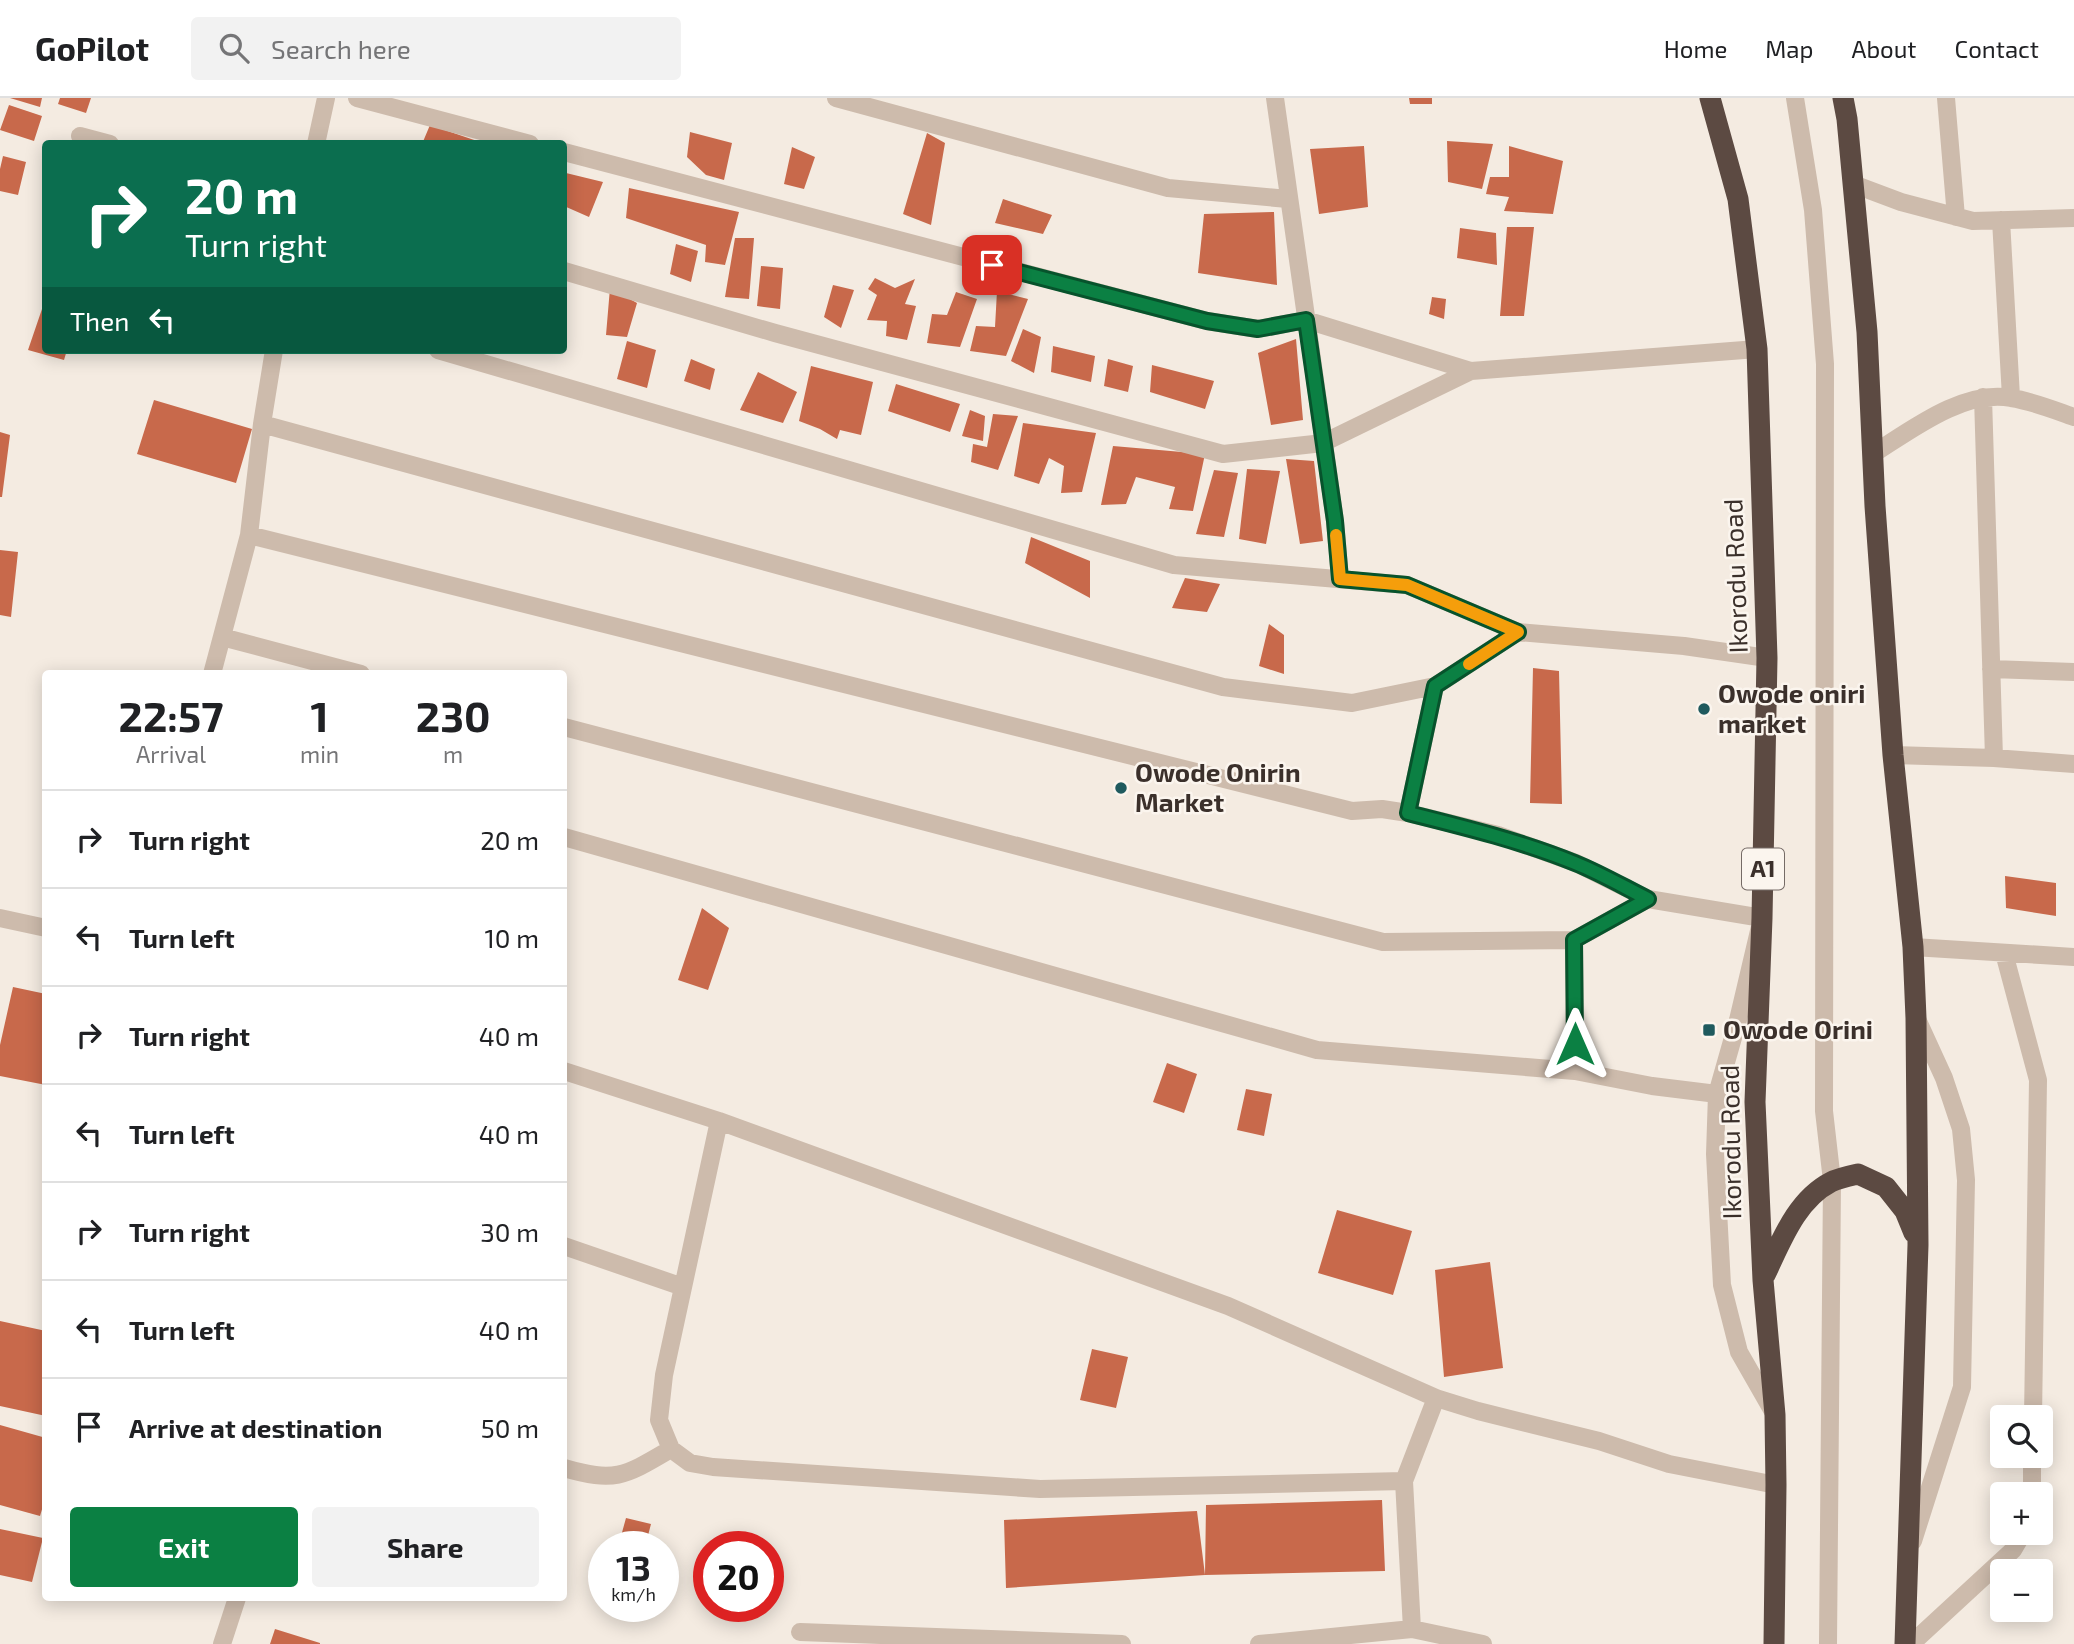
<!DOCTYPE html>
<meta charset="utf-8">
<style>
:root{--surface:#fff;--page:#f2f2f2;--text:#202124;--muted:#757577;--line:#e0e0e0;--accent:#0b8043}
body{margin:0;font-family:"Exo 2",sans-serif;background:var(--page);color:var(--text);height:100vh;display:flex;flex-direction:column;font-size:26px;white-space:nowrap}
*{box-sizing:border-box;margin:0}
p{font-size:23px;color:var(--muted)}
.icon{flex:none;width:38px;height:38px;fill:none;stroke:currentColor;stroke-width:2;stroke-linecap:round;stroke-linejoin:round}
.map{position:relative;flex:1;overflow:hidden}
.details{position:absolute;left:42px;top:572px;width:525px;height:931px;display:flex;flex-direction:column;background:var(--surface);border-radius:7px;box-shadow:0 4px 18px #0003}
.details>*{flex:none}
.top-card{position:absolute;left:42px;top:42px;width:525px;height:214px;border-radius:7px;box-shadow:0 4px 18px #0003;background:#0b6e4f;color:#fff;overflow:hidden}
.tools{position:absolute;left:1990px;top:1307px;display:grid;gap:14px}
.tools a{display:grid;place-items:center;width:63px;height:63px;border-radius:7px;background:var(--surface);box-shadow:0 4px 18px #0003;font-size:35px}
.speed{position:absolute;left:588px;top:1433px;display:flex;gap:14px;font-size:35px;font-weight:700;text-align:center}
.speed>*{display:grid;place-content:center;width:91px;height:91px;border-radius:50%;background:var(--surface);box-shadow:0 4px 18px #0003;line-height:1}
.speed small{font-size:18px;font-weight:400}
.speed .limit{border:10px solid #d22;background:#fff;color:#111}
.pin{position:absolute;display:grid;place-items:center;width:60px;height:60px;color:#fff;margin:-30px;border-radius:14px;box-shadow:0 4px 10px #0006}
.me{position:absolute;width:77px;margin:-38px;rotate:0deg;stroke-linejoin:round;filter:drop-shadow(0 0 5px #0008)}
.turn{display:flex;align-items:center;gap:24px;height:147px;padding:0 28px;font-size:32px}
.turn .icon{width:91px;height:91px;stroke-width:2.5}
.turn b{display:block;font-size:49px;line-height:60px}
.then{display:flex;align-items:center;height:66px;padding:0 28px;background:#0003;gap:14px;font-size:26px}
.eta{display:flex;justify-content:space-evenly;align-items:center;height:119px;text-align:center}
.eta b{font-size:42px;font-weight:700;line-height:49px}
.action{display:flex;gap:14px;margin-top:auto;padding:14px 28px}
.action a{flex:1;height:80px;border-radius:7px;background:var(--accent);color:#fff;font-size:28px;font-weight:700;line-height:80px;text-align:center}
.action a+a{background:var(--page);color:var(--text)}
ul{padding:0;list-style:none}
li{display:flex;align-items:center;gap:21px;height:98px;padding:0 28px;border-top:2px solid var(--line)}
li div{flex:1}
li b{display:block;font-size:26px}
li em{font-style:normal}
header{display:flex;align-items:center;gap:42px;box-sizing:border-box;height:98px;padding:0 35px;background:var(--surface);border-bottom:2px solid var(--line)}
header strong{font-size:33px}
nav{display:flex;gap:38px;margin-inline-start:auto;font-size:24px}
.search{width:490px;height:63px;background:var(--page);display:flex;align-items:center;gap:18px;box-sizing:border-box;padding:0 24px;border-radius:7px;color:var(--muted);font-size:26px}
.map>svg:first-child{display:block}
</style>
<header>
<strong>GoPilot</strong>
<div class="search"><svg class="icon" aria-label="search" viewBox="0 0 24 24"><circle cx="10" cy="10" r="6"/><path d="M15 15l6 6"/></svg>Search here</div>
<nav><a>Home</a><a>Map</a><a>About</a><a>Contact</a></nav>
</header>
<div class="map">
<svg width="2074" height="1546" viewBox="0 0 2074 1546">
<rect width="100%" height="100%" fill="#f4ebe1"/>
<path fill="#c8694b" d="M10 0H42L40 9Z
M60 0H91L86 15 58 6Z
M1409 0H1432V6H1410Z
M9 7 42 18 34 43 0 32Z
M430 27 483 45V46H422Z
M690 34 732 45 724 82 706 77 687 59Z
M927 35 945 45 931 127 903 116Z
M1447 43 1493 46 1482 91 1448 84Z
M1364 48 1368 109 1319 116 1310 51Z
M1509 48 1563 63 1553 116 1504 113 1509 99 1486 96 1490 79H1509Z
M792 49 815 59 804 91 784 86Z
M3 58 26 64 18 97 0 93V71Z
M566 75 603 84 589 119 564 108V80Z
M629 90 739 114 725 167 705 164 706 147 626 120Z
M1003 101 1052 117 1043 136 995 125Z
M1274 114 1277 187 1198 175 1204 116Z
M1507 129H1534L1524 218H1500Z
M1460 130 1496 135 1497 167 1457 160Z
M735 140H754L749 201 725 199Z
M676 146 698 153 691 184 670 176Z
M761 168 783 170 780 211 757 208Z
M875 180 895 190 915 181 905 206 916 208 907 242 886 238 887 223 867 222 877 197 868 191Z
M833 187 854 192 841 230 824 219Z
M610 190 637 205 627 239 606 237Z
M997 193 1028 201 1006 258 970 253 976 228 995 229Z
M956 194 977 201 960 249 927 245 932 216 947 217Z
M1432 199 1446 201 1444 221 1429 216Z
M42 211 46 212V252H67L64 262 28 252Z
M1023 231 1041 239 1034 275 1011 263Z
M1296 241 1303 322 1271 327 1258 255Z
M627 243 656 252 647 290 617 281Z
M1053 248 1095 258 1091 284 1051 274Z
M691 261 715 271 710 292 684 283Z
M1108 261 1133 268 1128 294 1104 288Z
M1152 267 1214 283 1205 311 1150 294Z
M811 268 873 284 861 337 840 332 837 341 820 331 799 323Z
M758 274 797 294 783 325 740 312Z
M896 286 960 306 950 334 888 313Z
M154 302 252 331 236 385 137 356Z
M970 312 985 318 983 343 962 338Z
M993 316 1018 318 998 372 971 364 973 346 987 349Z
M1023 325 1096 335 1082 394 1061 395 1064 368 1049 360 1039 386 1014 378Z
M0 334 10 337 2 399H0Z
M1113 348 1205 356 1193 413 1169 411 1175 389 1136 379 1126 406 1101 407Z
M1286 361 1314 363 1323 443 1300 446Z
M1247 371 1280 373 1266 446 1239 441Z
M1214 372 1238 375 1224 439 1196 436Z
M1031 439 1090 463V500L1025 465Z
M0 452 18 454 11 519 0 517Z
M1185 480 1220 486 1207 514 1172 510Z
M1269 526 1284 537V576L1259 568Z
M1533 570 1559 573 1562 706 1530 705Z
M2005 778 2056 785V818L2006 810Z
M702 810 729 830 708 892 678 882Z
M13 889 46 896V987L0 978V947Z
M1167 965 1197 976 1184 1015 1153 1004Z
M1246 991 1272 996 1264 1038 1237 1032Z
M1337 1112 1412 1133 1393 1197 1318 1175Z
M1490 1164 1503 1270 1444 1279 1435 1172Z
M0 1223 46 1233V1318L0 1308Z
M1092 1251 1128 1259 1116 1310 1080 1302Z
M0 1327 46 1340V1398L40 1418 0 1407Z
M1382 1402 1385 1473 1205 1477 1206 1407Z
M1197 1413 1205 1477 1006 1490 1004 1422Z
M626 1420 651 1426 645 1449H618Z
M0 1431 43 1440 32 1484 0 1477Z
M275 1531 320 1545V1546H270Z"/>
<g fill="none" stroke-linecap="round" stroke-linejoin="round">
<path stroke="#cdbbac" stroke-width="18" d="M357 0 530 46
M836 0 1168 90 1288 101
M1275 0 1335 423 1340 481
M1795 0 1813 112 1825 266 1824 1013 1832 1083 1828 1546
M1946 0 1956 119
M80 38 110 46
M316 46 326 0
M564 54 1207 223 1258 231 1306 222 1471 273
M1853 86 1901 104 1973 123 2074 120
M2001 122 2011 299
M564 173 775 235 1223 356 1323 345 1471 273 1757 251
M438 252 1174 467 1407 487 1518 534 1684 548 1767 560
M1983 299 1994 660
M262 326 1223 589 1352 605 1435 588 1518 534
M1873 356C1911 332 1964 291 2011 300 2032 303 2054 312 2074 319
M249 437 1352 713 1382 711 1408 715 1498 737 1576 765 1648 801 1762 820 1738 922 1717 996 1715 1056 1722 1187 1739 1254 1775 1317
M222 539 361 576
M1991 571 2074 574
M212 576 249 437 262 326 274 252
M564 629 1383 844 1574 842 1648 801
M1893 657 1994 660 2074 666
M1408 715 1435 588
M564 739 1317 952 1575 973 1652 988 1717 996
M0 820 46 830
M1574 842 1575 973
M1913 849 2074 859
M2004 855 2038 982 2033 1320
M564 973 719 1023 1228 1208 1436 1300 1478 1313 1599 1343 1669 1366 1776 1387
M719 1023 664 1277 659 1322 671 1351 690 1365 713 1369 1040 1391 1404 1383
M564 1148 683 1189
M564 1370C616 1385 625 1378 671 1351
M2032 1396V1358
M1913 1443 1962 1289 1966 1082 1961 1031 1944 980 1917 921
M1412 1531 1404 1383 1436 1300
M800 1534 1122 1546
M222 1546 237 1500
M1259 1546 1412 1531 1483 1546
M1911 1546 2013 1452 2023 1435"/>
<path stroke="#5c4a42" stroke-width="21" d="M1710 0 1738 101 1757 251 1767 560 1762 820 1755 1004 1763 1182 1775 1317 1776 1387 1774 1546
M1843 0 1847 21 1867 234 1875 408 1893 657 1913 849 1916 920 1918 1147 1905 1546
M1765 1177C1781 1144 1796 1102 1831 1084 1839 1080 1849 1078 1858 1076L1886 1089 1905 1113 1914 1135"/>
</g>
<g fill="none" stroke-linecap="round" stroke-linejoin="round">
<g stroke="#07532c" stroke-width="18">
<path id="route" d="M992 167 1207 223 1258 231 1306 222 1335 423 1340 481 1407 487 1518 534 1435 588 1408 715C1464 729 1521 743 1575 765 1600 775 1624 789 1648 801L1574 842 1575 946"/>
</g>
<use href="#route" stroke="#0b8043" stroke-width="12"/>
<path stroke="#f59e0b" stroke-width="12" d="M1336 437 1340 481 1407 487 1518 534 1469 566"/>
</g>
<g fill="#1f5a5e" stroke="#fbf5ee" stroke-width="2.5">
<circle cx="1704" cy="611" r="7"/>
<circle cx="1121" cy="690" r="7"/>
<rect x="1702" y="925" width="14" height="14" rx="3.5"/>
</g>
<g text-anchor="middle" stroke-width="5" stroke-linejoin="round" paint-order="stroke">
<rect fill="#fbf5ee" stroke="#756b66" stroke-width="2" x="1742" y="750.5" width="42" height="41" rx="5"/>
<g font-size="24" font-weight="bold" fill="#3b302b">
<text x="1763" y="779">A1</text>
</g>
<g font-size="26" fill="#3b302b" stroke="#fbf5ee">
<text transform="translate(1736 478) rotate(-92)" y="9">Ikorodu Road</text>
<text transform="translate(1731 1044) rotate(-91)" y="9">Ikorodu Road</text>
</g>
<g font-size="26" font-weight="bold" fill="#3b302b" stroke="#fbf5ee" text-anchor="start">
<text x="1718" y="605">Owode oniri<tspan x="1718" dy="30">market</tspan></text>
<text x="1135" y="684">Owode Onirin<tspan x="1135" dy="30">Market</tspan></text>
<text x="1723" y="941">Owode Orini</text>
</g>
</g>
</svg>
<div class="tools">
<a><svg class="icon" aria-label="search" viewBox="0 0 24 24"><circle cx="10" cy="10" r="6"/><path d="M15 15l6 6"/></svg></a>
<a>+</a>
<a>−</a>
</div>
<div class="speed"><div>13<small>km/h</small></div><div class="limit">20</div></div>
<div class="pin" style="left:992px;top:167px;background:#d93025"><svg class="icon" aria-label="arrive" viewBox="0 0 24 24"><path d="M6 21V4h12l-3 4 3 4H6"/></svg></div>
<svg class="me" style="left:1575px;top:946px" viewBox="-20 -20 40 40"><path d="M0-17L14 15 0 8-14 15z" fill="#0b8043" stroke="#fff" stroke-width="4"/></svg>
<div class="top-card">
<div class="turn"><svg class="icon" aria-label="right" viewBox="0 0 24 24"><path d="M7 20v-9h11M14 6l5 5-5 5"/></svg><div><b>20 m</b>Turn right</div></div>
<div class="then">Then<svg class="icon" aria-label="left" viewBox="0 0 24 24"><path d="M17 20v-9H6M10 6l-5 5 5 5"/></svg></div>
</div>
<section class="details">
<div class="eta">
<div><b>22:57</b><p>Arrival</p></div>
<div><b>1</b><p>min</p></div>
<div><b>230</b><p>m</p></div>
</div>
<ul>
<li><svg class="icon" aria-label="right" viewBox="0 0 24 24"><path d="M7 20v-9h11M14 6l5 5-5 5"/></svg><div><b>Turn right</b></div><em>20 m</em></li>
<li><svg class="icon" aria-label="left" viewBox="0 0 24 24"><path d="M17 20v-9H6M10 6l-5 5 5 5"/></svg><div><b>Turn left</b></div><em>10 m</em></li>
<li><svg class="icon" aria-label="right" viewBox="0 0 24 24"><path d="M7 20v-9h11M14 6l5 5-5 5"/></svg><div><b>Turn right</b></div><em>40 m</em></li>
<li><svg class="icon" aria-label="left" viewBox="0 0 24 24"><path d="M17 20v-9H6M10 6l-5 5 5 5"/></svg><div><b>Turn left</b></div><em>40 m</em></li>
<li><svg class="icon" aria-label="right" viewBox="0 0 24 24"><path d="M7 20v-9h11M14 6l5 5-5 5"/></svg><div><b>Turn right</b></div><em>30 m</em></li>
<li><svg class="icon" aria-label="left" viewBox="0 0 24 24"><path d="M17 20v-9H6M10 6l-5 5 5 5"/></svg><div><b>Turn left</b></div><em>40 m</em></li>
<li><svg class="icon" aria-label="arrive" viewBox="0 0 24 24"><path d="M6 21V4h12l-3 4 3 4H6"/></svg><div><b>Arrive at destination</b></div><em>50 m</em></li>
</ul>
<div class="action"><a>Exit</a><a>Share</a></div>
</section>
</div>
